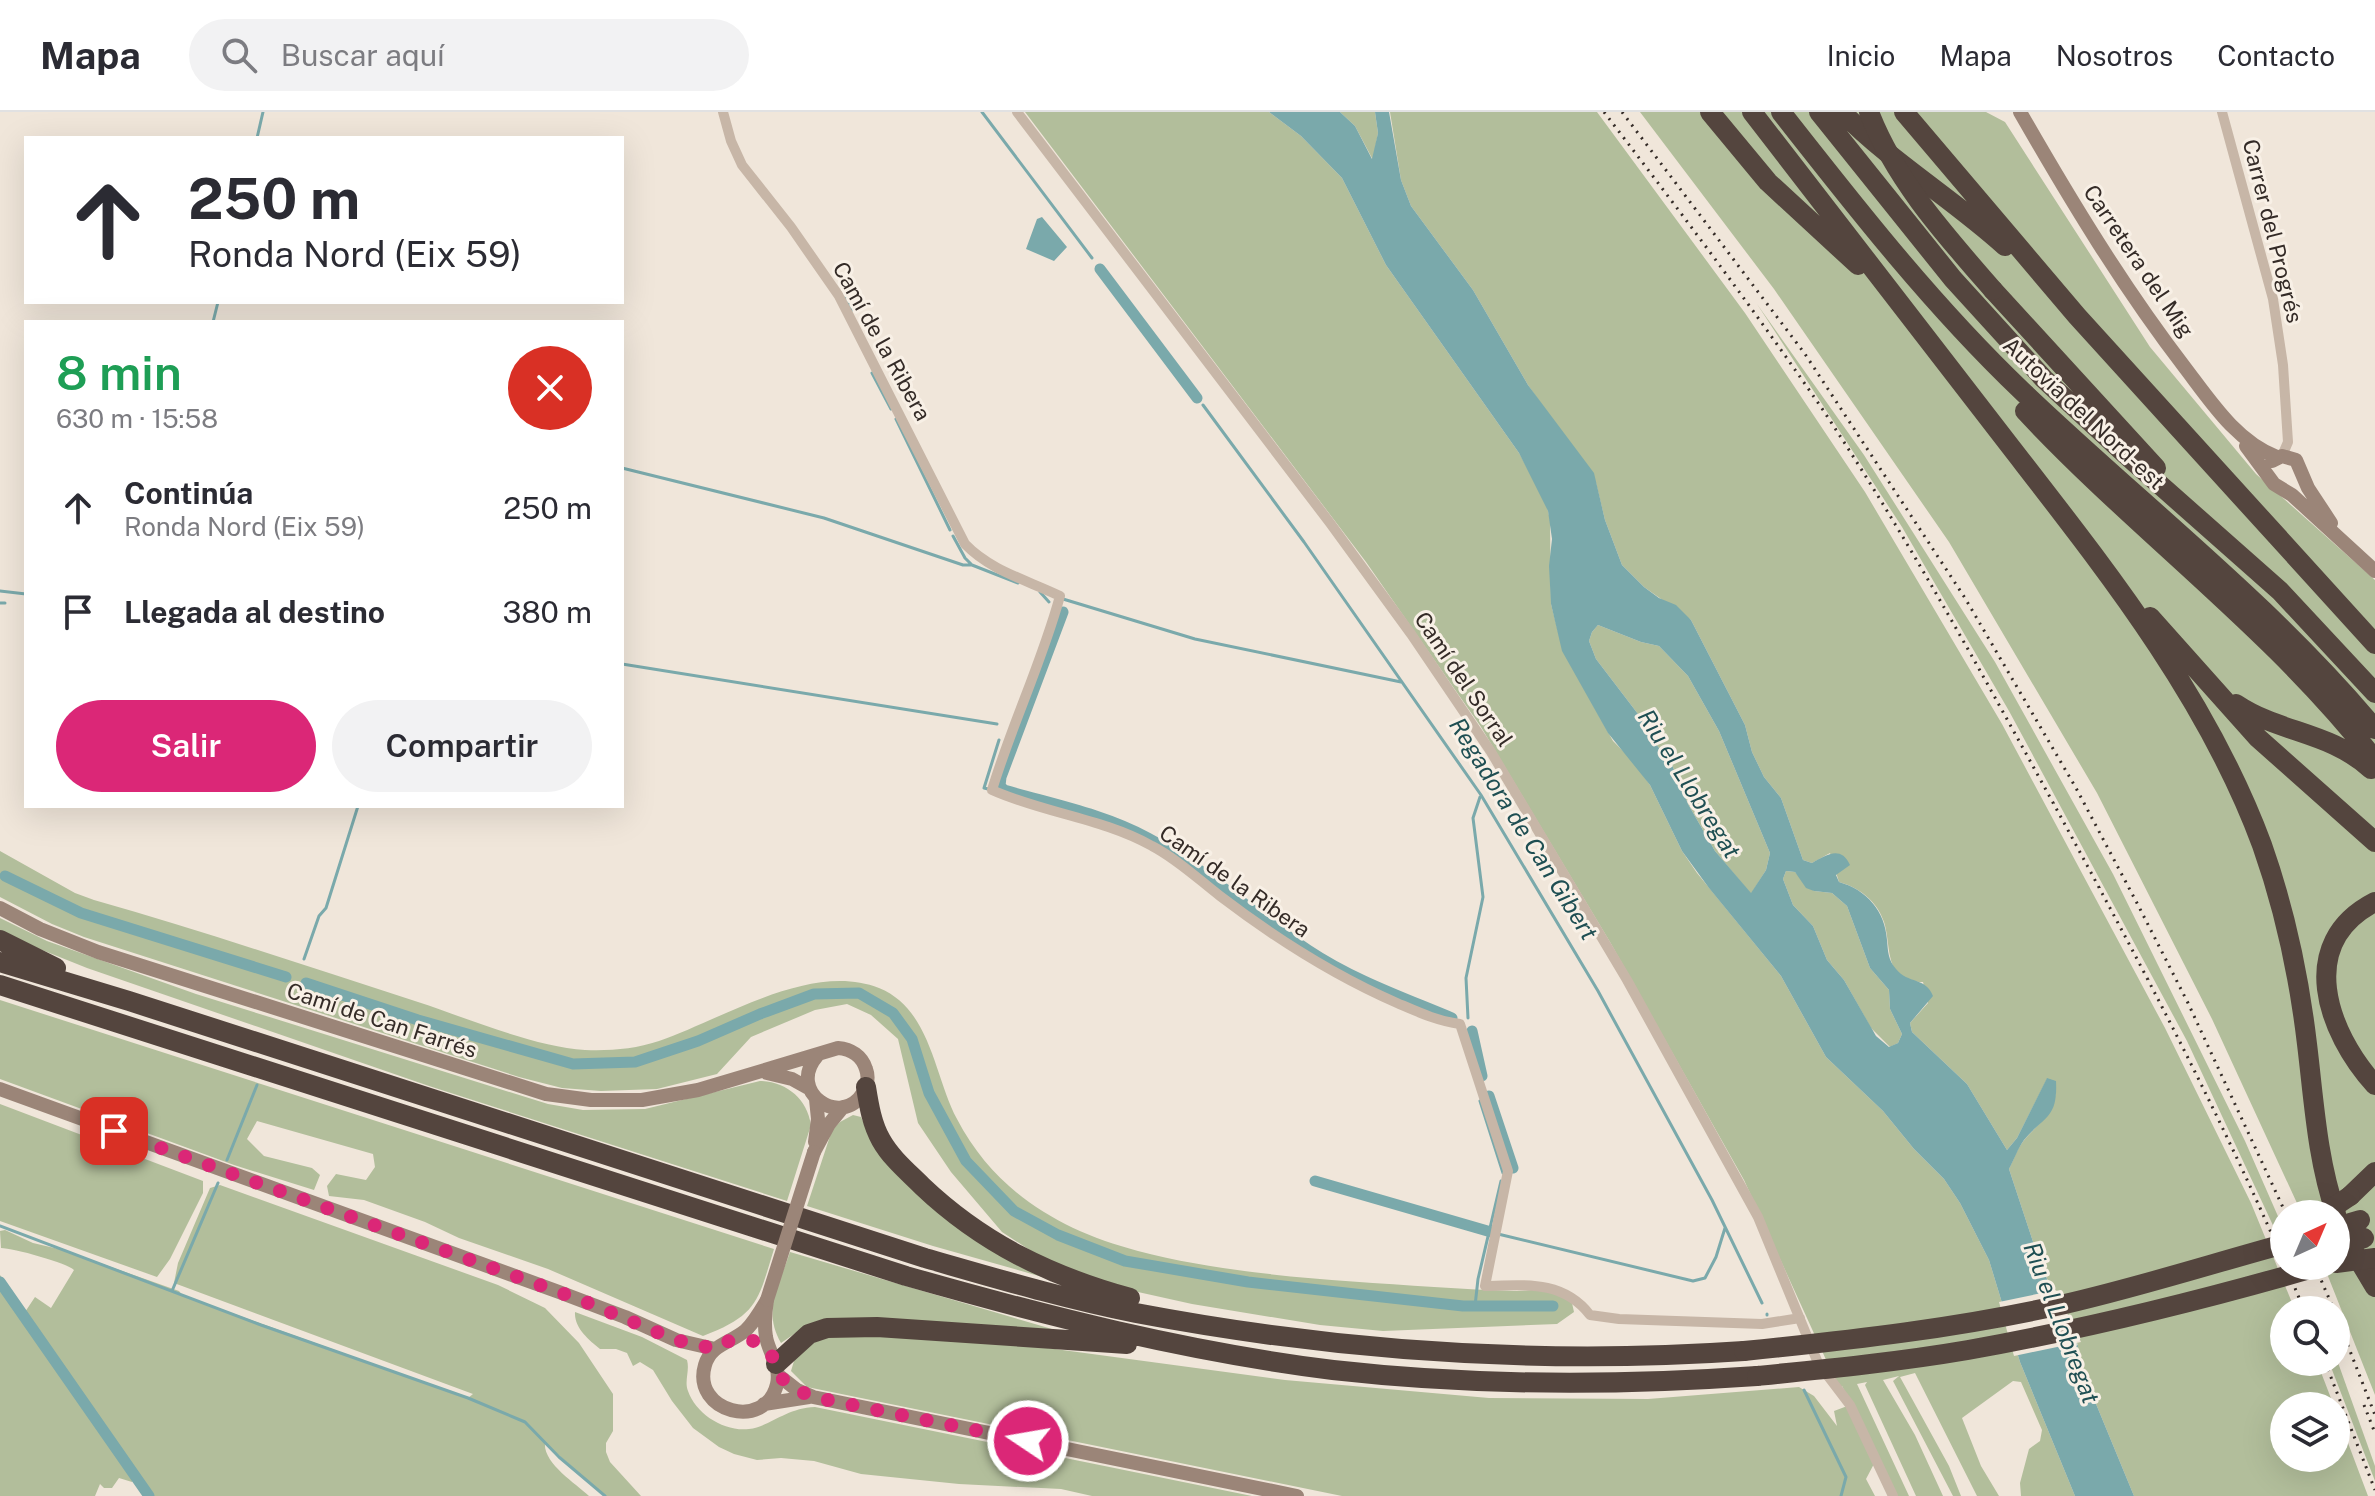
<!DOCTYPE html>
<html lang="es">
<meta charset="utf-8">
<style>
:root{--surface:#fff;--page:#f2f2f3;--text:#2b2b33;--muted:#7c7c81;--line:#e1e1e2;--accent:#db2777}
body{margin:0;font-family:"Public Sans",sans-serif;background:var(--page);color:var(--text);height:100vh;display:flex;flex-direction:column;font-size:30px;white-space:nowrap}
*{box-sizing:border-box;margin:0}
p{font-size:26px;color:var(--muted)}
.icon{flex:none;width:44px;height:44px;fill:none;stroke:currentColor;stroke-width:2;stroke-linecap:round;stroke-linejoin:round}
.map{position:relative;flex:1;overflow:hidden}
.drawer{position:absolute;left:24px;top:208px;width:600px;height:488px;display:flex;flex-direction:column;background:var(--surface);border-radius:0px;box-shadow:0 8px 32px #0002}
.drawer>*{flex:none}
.top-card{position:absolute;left:24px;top:24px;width:600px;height:168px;border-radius:0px;box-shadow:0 8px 32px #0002;background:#fff;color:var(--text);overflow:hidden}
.needle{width:52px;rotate:44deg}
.tools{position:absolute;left:2270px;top:1088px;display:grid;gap:16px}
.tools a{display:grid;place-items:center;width:80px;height:80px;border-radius:50%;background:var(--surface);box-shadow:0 8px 32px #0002;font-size:40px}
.pin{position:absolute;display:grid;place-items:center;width:68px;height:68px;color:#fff;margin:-34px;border-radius:16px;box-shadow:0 4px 12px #0006}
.me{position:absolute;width:88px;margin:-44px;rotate:282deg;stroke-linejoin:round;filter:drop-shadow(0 0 6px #0008)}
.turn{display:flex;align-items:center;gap:28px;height:168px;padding:0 32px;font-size:36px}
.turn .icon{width:104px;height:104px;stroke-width:2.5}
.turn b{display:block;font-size:56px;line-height:68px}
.round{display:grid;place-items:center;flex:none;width:84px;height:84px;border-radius:42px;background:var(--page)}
.headline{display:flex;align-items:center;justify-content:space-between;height:136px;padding:0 32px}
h1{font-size:48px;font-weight:600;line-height:60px;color:#1e9e55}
.primary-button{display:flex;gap:16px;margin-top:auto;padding:16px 32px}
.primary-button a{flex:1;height:92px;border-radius:48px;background:var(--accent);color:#fff;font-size:32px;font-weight:600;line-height:92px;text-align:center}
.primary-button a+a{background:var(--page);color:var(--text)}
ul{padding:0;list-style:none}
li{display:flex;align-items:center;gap:24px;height:104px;padding:0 32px}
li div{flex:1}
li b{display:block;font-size:30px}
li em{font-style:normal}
header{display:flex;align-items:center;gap:48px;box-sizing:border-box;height:112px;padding:0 40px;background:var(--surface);border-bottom:2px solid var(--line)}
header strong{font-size:38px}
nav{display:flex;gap:44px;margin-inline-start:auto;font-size:28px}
.search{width:560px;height:72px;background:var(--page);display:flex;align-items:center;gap:20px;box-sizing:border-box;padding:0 28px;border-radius:44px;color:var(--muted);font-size:30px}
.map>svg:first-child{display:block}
</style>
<header>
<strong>Mapa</strong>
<div class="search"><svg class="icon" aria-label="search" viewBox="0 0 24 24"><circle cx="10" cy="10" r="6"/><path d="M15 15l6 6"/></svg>Buscar aquí</div>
<nav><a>Inicio</a><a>Mapa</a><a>Nosotros</a><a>Contacto</a></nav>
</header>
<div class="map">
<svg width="2375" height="1384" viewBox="0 0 2375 1384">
<rect width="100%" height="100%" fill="#f0e6da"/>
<path fill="#b2be9b" d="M1025 0H1269L1301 24 1342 66 1386 153 1519 341 1546 390 1550 408 1551 492 1563 539 1613 629 1633 649 1650 673 1682 739 1697 761 1781 864 1826 945 1883 999 1914 1037 1944 1067 1960 1091 1989 1148 2020 1250 2075 1384H2021L2020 1371 2029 1337 2040 1329 2042 1318 2021 1270 2013 1269 1962 1306 1981 1354 1999 1384H1977L1915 1261 1900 1265 1949 1354 1961 1384H1953L1893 1269 1899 1264 1883 1268 1915 1323 1943 1384H1916L1865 1273 1867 1270 1857 1272 1909 1384H1896L1842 1274H1838L1744 1068 1610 830 1481 615 1366 450Z
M1340 0H1375L1378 21 1373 48 1355 14Z
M1390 0H1597L1745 201 1865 380 2002 612 2165 916 2251 1091 2295 1198H2284V1250H2317L2334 1294H2284V1346H2336V1299L2368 1384H2134L2075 1241 2078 1233 2041 1154 2009 1057C2014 1047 2018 1035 2025 1027 2040 1010 2053 1003 2056 979L2047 967 2017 1026 2007 1038 1967 972 1912 920 1910 911 1928 891 1923 870C1883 870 1892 835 1884 810 1877 789 1860 776 1839 770L1830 741 1812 751 1803 748 1781 686 1764 665 1752 640 1745 613 1691 508 1644 475 1622 453 1605 408 1596 371 1528 273 1473 178 1411 94 1401 68Z
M1640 0H1986L2005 10 2150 235 2256 362 2375 468V1283L2324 1154H2336V1102H2302L2212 907 2097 681 1949 430 1774 177Z
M1757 192 1864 343 1995 550 2113 762 2245 1029 2284 1118V1137L2187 929 2009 599 1902 415Z
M1598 513 1641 530 1659 534 1688 564 1719 619 1770 741 1766 758 1751 782 1715 739 1688 692 1672 653 1653 628 1638 602 1596 547 1589 529 1592 520Z
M0 739 75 781 94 788C203 819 310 855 418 890 467 906 534 935 585 938 610 939 635 937 659 929 723 907 811 849 879 876 931 897 934 964 957 1007 995 1080 1061 1119 1138 1139 1234 1164 1336 1168 1434 1175 1462 1177 1490 1178 1517 1179 1527 1179 1541 1176 1550 1178 1557 1180 1566 1187 1572 1191L1574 1200 1557 1212 1383 1219 1320 1213 1192 1192 1129 1178 1045 1148 1002 1120 951 1060 918 1011 898 927 871 903 847 892 815 898 751 925 717 962 657 977 601 979 562 976 519 965 84 825 52 812 0 785Z
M1786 759 1795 760 1814 779 1832 781 1847 794 1870 856 1889 878 1890 897 1902 922 1898 931 1890 935 1871 916 1844 868 1827 848 1813 814 1793 793 1783 767Z
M0 806 47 829 196 882 548 992 583 998 645 997 760 969C787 970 807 987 811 1013L787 1089 429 974 87 856 17 828 0 818Z
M0 888 774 1137C758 1189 758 1203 703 1224L548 1157 459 1126 425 1110 364 1088 329 1084 327 1074 336 1062 366 1068 375 1055 373 1042 257 1009 247 1027 264 1044 312 1056 320 1063 314 1078 234 1053 0 967Z
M0 992 203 1069V1081L170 1147 157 1165 0 1109Z
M853 1003 861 1005 870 1024 1046 1166 933 1134 807 1094 832 1018 840 1010Z
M220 1073 498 1173 545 1196 579 1231 613 1282V1319L606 1331V1340L610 1350 641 1384H605L545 1331C543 1351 575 1371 589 1384H149L135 1364 132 1370 119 1366 112 1376H104L100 1372 95 1384H0V1163L25 1200 35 1185 51 1196 74 1158C67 1151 13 1136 1 1136L0 1119 5 1118 33 1131 63 1138 179 1179 182 1183 468 1286 473 1282 174 1171 178 1151 210 1076Z
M790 1140 1052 1217 803 1216 781 1231C762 1198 779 1173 790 1140Z
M575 1200 642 1225 687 1248C690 1259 684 1269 688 1279 696 1302 724 1320 749 1317 771 1314 786 1296 815 1295L1252 1384H1092L1061 1377 959 1372 861 1362 814 1349 781 1346 757 1348 734 1342 719 1335 693 1316 672 1289 653 1258 640 1250 633 1254 627 1241 616 1237H600C589 1228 574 1216 575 1200Z
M825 1222 996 1229 1285 1268 1489 1286 1648 1287 1799 1275 1814 1284 1837 1314 1834 1299 1850 1293 1876 1348 1866 1367 1875 1384H1342L807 1275 791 1259 797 1239Z
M2336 1245 2375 1354V1369L2329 1250H2336Z"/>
<path fill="#7aa9ab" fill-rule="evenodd" d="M1269 0H1340L1355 14 1372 47 1378 21 1375 0H1389L1401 68 1411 94 1473 178 1528 273 1594 361 1605 408 1622 453 1644 475 1659 486 1676 493 1691 508 1745 613 1752 640 1764 665 1781 686 1803 748 1812 751C1826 743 1841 733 1850 753L1836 763 1839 770C1867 778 1885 799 1887 828 1888 839 1888 848 1896 857 1908 872 1926 865 1933 884L1910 911 1912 920 1967 972 2007 1038 2017 1026 2047 966 2056 969C2058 1007 2044 1004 2024 1028 2018 1036 2014 1048 2009 1057L2041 1154 2078 1234 2075 1241 2134 1384H2075L2020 1250 1989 1148 1960 1091 1944 1067 1914 1037 1883 999 1826 945 1781 864 1709 776 1682 739 1650 673 1608 621 1562 539 1551 492 1549 454 1552 427 1548 399 1519 341 1386 153 1342 66 1301 24ZM1598 513 1641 530 1659 534 1688 564 1719 619 1770 741 1766 758 1751 781 1715 739 1688 692 1672 653 1653 628 1638 602 1596 547 1589 529 1592 520ZM1786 759 1795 760 1806 776 1814 779 1832 781 1847 794 1870 856 1889 878 1890 897 1902 922 1898 931 1889 935 1876 924 1844 868 1827 848 1813 814 1793 793 1783 767Z
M1042 105 1067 135 1054 149 1026 137 1037 107Z"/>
<path fill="#f0e6da" d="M2056 1178 2081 1230 2014 1244 1999 1190Z"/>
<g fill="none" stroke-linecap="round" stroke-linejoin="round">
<path stroke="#7aa9ab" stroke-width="3" d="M982 0 1092 146
M257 26 263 0
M844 183 852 198
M213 210 218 190
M872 261 891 297
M1203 293 1304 430 1481 683 1598 879 1712 1088 1762 1191
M896 307 950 418
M622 356 824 406 963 453H972
M953 424 965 446 972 453 1018 471
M0 479 26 482
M1040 480 1049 490
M1063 487 1195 527 1401 570
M0 491H5
M622 552 997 612
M988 677 984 676 999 628
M304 847 319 804 326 796 358 694
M1468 906 1466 866 1483 785 1473 706 1480 685
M1480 989 1503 1061
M227 1048 257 973
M0 1114 261 1213 468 1286 525 1310 559 1345 605 1384
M1498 1122 1693 1169 1705 1166 1716 1145 1725 1116
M172 1179 218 1071
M1475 1194 1478 1167 1501 1069
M1767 1202V1203
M1804 1278 1846 1365 1841 1384"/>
<path stroke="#7aa9ab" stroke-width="11" d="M1100 157 1197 286
M1063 500 1001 665 1000 674 1004 678C1052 692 1104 702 1148 726 1205 756 1254 803 1308 838 1353 868 1402 885 1452 906
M5 764 81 801 286 865
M306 871 418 908 573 952 635 950 698 929 760 902 814 882 859 881 893 901 912 927 929 981 966 1049 1014 1099 1058 1123 1125 1149 1248 1170 1463 1194H1553
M1472 919 1482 964
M1489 984 1513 1056
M1315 1069 1491 1120
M0 1170 149 1384"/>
<path stroke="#c7b6a7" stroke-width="10" d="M723 0 731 29 742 53 791 115 839 184 965 432C991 459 1027 468 1060 484 1042 550 1012 612 992 678 1043 701 1102 706 1152 734 1177 747 1198 767 1220 784 1275 826 1333 863 1397 891 1418 900 1437 909 1460 912L1508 1059 1485 1174C1525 1173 1563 1168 1590 1203L1619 1207 1762 1212 1800 1206
M1017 0 1330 411 1411 522 1491 640 1627 868 1758 1105 1818 1251 1850 1293 1893 1384
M2222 0 2273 187 2283 253 2287 315 2288 330 2282 344"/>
<path stroke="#9b8578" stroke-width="14" d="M2020 0C2071 89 2123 175 2186 257 2211 290 2237 330 2277 345
M2246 334 2274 372 2292 383 2375 459
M2272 349 2282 344 2296 348 2308 376 2331 411
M0 796 40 817 98 840 546 982 591 988H642L698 978 838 936C851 937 862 944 866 957 869 965 867 974 863 981 841 1017 786 980 817 944
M767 961 792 967 810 977
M0 977 559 1180 625 1205 676 1228 715 1237
M815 1030 818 1007 816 987
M814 1040 829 1012 843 995
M767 1188C765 1200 764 1212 766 1225 769 1241 781 1255 777 1272 766 1320 691 1300 705 1253 711 1232 731 1231 746 1218 755 1209 761 1198 767 1188Z
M778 1263 797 1278 813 1285 1297 1384
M764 1292 809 1285"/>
<path stroke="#54453e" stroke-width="20" d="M1710 0 1768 70 1858 153
M1752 0C1839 111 1924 223 2010 334 2106 458 2207 584 2262 733 2285 798 2299 864 2307 932 2314 989 2317 1047 2336 1102
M1781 0C1857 97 1933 194 2022 279 2140 392 2270 491 2375 617
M1819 0 1953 167 2044 267 2124 341 2280 479 2375 581
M1842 0C1891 50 1953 87 2005 134
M1904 0 2077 204 2375 532
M1993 178 2156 356
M2025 299C2138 420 2273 517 2375 648
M2150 505 2258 626 2375 730
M2236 592C2281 622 2329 619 2371 657
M2375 790C2295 831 2327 920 2375 973
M0 828 56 856
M0 850 129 889 925 1146C995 1166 1065 1187 1136 1201 1336 1239 1541 1253 1744 1239
M0 873 906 1164C1046 1204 1188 1240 1333 1258 1474 1274 1615 1274 1757 1264
M866 975C869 994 872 1012 881 1028 891 1046 908 1060 922 1074 982 1131 1050 1164 1130 1186
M2350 1084 2375 1060
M2351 1135 2375 1175
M776 1252 809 1222 827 1216 877 1215 1127 1232"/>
<path stroke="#342b27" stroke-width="3" stroke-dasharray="2 6" stroke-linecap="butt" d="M1604 0C1679 98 1753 196 1823 298 1906 423 1979 556 2051 687 2134 839 2215 991 2284 1150
M1622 0 1805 242 1965 486 2076 676 2138 793 2188 891 2286 1102
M2286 1154 2304 1198
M2315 1154 2334 1198
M2336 1203 2375 1303
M2325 1250 2375 1378
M2364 1293 2375 1321"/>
<path stroke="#9b8578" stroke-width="14" d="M767 1188 814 1040"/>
<path stroke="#54453e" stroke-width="20" d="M1869 0C1895 68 1946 124 1993 178
M2323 1102 2350 1084
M2336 1115 2360 1108
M2336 1136 2364 1126
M2336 1151 2375 1146
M1744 1239C1852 1228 1959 1216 2065 1192 2139 1175 2211 1152 2284 1132
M1757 1264C1827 1257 1898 1250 1968 1238 2085 1217 2203 1188 2317 1155"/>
</g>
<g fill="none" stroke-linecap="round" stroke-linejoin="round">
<path stroke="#db2777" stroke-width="14" stroke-dasharray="0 25.2" d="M114 1019 581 1188 676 1228 715 1237C734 1221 763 1224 774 1248 777 1254 777 1261 781 1265 789 1275 802 1280 813 1285L1028 1329"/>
</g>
<g text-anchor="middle" stroke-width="6" stroke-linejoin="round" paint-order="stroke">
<g font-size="22" fill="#342b27" stroke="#f8f0e6">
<text transform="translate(2273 119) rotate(76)" y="8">Carrer del Progrés</text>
<text transform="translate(2139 149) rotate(56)" y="8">Carretera del Mig</text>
<text transform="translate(882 229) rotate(61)" y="8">Camí de la Ribera</text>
<text transform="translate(2084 301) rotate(43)" y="8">Autovia del Nord-est</text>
<text transform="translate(1464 567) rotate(56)" y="8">Camí del Sorral</text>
<text transform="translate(1235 769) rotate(35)" y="8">Camí de la Ribera</text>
<text transform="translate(382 908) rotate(18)" y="8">Camí de Can Farrés</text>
</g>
<g font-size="24" font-style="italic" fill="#1f4f53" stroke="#f8f0e6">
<text transform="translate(1689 672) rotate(58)" y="8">Riu el Llobregat</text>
<text transform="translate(1523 717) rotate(58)" y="8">Regadora de Can Gibert</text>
<text transform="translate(2061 1211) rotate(69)" y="8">Riu el Llobregat</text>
</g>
</g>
</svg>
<div class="tools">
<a><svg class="needle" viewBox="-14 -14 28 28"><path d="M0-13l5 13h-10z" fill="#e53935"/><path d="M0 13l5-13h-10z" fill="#7c7c81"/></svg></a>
<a><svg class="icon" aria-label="search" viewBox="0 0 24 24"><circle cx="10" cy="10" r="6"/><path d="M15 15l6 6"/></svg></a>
<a><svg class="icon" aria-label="layers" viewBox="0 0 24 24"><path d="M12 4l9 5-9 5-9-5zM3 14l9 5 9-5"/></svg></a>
</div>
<div class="pin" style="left:114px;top:1019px;background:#d93025"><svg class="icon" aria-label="arrive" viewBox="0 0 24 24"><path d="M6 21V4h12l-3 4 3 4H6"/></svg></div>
<svg class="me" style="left:1028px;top:1329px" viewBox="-20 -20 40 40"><circle r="17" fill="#db2777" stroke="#fff" stroke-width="3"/><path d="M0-11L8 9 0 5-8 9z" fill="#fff"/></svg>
<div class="top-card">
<div class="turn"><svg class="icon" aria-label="ahead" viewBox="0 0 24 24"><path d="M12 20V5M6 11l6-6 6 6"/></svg><div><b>250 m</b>Ronda Nord (Eix 59)</div></div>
</div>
<section class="drawer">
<div class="headline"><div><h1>8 min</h1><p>630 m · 15:58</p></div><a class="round" style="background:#d93025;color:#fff"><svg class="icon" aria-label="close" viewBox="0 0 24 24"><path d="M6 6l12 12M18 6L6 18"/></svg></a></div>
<ul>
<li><svg class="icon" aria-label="ahead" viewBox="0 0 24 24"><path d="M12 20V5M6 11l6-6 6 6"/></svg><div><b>Continúa</b><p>Ronda Nord (Eix 59)</p></div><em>250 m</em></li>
<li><svg class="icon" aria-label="arrive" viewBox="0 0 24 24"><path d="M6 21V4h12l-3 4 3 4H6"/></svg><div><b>Llegada al destino</b></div><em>380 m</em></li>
</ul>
<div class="primary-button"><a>Salir</a><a>Compartir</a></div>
</section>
</div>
